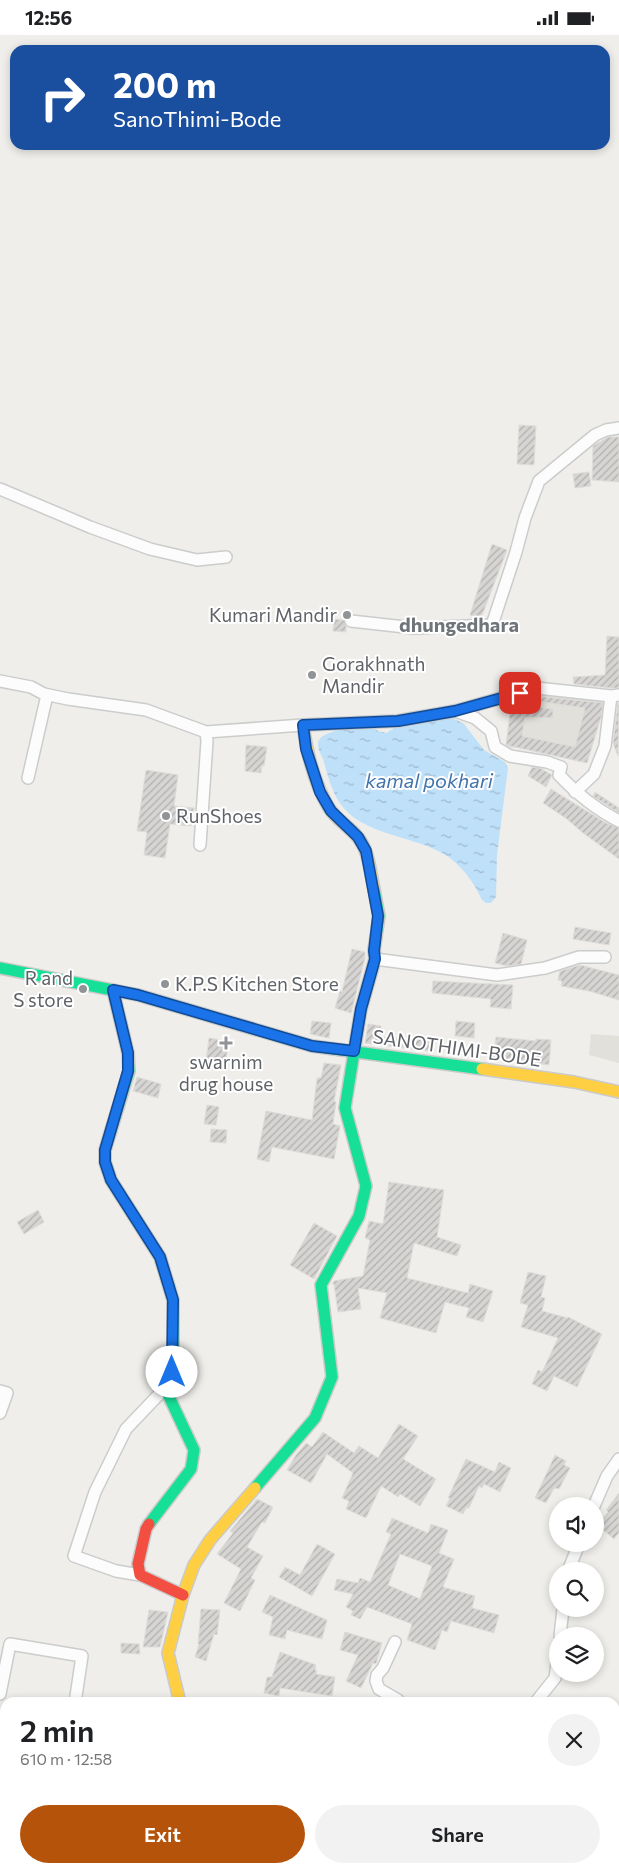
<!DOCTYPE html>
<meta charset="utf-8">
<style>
:root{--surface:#fff;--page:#f2f2f2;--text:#202124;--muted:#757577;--accent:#b45309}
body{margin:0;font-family:Commissioner,sans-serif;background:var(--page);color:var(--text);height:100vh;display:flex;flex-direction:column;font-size:19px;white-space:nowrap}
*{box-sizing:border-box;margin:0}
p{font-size:16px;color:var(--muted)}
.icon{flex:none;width:28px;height:28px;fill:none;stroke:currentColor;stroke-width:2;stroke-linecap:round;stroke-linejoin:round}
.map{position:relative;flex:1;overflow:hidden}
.drawer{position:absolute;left:0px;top:1662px;width:620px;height:176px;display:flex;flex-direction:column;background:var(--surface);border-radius:15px 15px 0 0;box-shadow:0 2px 8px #0003}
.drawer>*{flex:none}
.hud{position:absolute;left:10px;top:10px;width:600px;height:105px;border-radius:15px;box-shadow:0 2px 8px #0003;background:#1a4fa0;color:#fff;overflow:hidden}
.buttons{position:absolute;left:549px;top:1462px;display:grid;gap:10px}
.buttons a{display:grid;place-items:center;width:55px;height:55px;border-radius:50%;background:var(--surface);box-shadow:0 2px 8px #0003;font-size:25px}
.pin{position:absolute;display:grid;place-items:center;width:42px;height:42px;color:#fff;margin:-21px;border-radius:10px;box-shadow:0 2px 8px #0006}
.me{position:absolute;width:55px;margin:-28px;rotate:0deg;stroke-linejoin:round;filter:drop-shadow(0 0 4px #0008)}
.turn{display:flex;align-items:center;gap:18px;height:105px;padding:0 20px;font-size:22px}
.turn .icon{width:65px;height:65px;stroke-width:2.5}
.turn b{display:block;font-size:35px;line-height:42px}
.round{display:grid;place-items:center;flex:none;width:52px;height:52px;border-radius:26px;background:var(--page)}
.head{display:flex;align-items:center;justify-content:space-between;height:85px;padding:0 20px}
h1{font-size:30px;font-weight:600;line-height:38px}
.button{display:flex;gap:10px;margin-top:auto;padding:10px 20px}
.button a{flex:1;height:58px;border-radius:30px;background:var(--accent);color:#fff;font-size:20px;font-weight:600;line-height:58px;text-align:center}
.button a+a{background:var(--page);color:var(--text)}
.status{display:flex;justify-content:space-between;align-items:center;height:35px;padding:0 25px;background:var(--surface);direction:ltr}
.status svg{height:14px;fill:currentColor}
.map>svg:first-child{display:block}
</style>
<div class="status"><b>12:56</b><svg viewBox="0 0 49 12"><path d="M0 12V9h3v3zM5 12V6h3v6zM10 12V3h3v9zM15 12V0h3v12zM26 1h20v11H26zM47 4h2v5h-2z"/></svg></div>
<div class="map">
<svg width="619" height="1838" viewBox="0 0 619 1838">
<defs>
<pattern id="water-ripples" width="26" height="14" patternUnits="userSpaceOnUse" patternTransform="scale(1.25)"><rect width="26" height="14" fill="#bfe0f9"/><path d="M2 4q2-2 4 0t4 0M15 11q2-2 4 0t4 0" fill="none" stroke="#9eb9cd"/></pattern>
<pattern id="building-hatch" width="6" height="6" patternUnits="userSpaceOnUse" patternTransform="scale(1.25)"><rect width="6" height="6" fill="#d6d5d3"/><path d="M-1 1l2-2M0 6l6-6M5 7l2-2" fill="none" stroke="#b1b0af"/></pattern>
</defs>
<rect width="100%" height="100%" fill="#efeeea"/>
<path fill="#e2e0da" d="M537 655 605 663 603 676 587 728 518 713H506L511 670Z
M591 999 619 1001V1028L589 1020Z"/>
<path fill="url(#water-ripples)" d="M446 682 457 685 464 689 484 715 505 727 508 733 497 820 496 862 491 868H486L482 865C474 848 465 835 450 823 417 799 363 803 339 767 331 754 327 738 323 724 321 720 318 714 318 709 319 693 360 693 372 691L378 696 386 698 393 694 396 688Z"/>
<path fill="url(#building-hatch)" stroke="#deddd9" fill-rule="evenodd" d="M519 390 536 391 534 430 517 429Z
M608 402H619V447L592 445 593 411Z
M589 437 591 451 575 453 573 439Z
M492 509 507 515 481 583H478L470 580Z
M334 584 344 585 346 592V597L333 596Z
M607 601 619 602V653H611L574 649 573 642 605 640Z
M536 661 603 668 601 682 587 728 506 710 511 670 553 674V683L525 682 522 701 575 712 585 673 535 666Z
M618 668H619L618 721 613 708Z
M246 710 267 712 264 731 262 730 261 738 245 736Z
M532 732 540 733 552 740 546 752 528 741Z
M146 735 178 740 174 771 194 773 191 791 170 789 165 823 144 820 147 797 137 796Z
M551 754 606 788 619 793V824L583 798 567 784 543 768Z
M595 757 619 773V778L593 761Z
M575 892 611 898 609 910 573 904Z
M503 898 527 905 521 929 507 931 495 928Z
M352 914 365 917V923L351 978 335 973 340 956 342 957Z
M580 930 619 940V965L589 956 561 951 562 946 558 945 560 936Z
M433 946 513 950 511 974 490 972 491 964 432 958Z
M312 986 331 988 329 1003 310 999Z
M456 986 475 988 474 1003 455 1001Z
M368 989 381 991 380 1002 430 1005 429 1016 365 1008Z
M496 1002 536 1006V1004L551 1005 549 1030 493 1024Z
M209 1003 229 1006 225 1029 206 1026Z
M324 1028 341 1030 334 1066 336 1067 333 1089 340 1091 334 1124 272 1112 269 1127 257 1124 266 1076 312 1085 317 1043H321Z
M137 1042 161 1049 158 1063 133 1056Z
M207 1070 219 1072 216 1090 204 1089Z
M211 1094 227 1095 226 1108 210 1107Z
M389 1147 444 1155 437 1202 461 1210 457 1221 414 1208 407 1243 468 1258 470 1249 493 1256 483 1287 466 1282 469 1273 445 1267 436 1298 380 1283 387 1258 358 1253 361 1274 338 1277 334 1249H332L334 1246 363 1241 370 1205 365 1203 369 1186 383 1189Z
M38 1175 44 1187 24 1199 17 1187Z
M314 1188 337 1201 314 1244 290 1230Z
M528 1237 546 1241 541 1262 545 1263 542 1276 568 1283V1282L602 1299 577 1352 554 1341 547 1356 532 1349 538 1335 542 1337 558 1303 521 1292 528 1270 520 1268Z
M399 1389 418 1401 403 1424 436 1444 420 1471 400 1459 398 1462 381 1451 366 1483 346 1474 349 1466 342 1463 353 1438 327 1419 311 1448 287 1435 296 1420 306 1408 312 1412 323 1397 354 1418 359 1411 378 1423Z
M555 1420 566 1426 564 1430 570 1433 559 1454 555 1453 553 1455 546 1468 535 1463Z
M466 1424 495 1437 499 1427 511 1433 500 1457 484 1449 482 1453 479 1451 469 1473H466L463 1479 446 1471 450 1463H448Z
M619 1458V1498L614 1504 603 1495 605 1492 599 1488 608 1477 606 1475Z
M257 1464 273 1472 265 1488 262 1487 247 1512 263 1521 251 1543 255 1545 240 1576 224 1568 241 1534 217 1519 233 1498 230 1496Z
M392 1483 428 1498 431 1489 448 1495 439 1518 454 1524 443 1552 475 1561 472 1573 499 1580 494 1598 451 1586 447 1597 442 1595 435 1615 407 1605 412 1589 367 1572 360 1584 351 1580 353 1576 346 1572 353 1559 334 1555 337 1544 358 1548 360 1543 370 1547 391 1499 386 1497ZM400 1519 432 1531 420 1564 388 1550Z
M317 1509 335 1519 312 1561 279 1542 285 1532 300 1540Z
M270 1560 327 1585 322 1604 287 1595 285 1604 269 1600 273 1582 262 1577Z
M201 1574 220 1575 217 1600 214 1599 206 1626 195 1622 199 1609H198Z
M149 1575 168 1577 160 1612H143Z
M345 1597 382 1608 376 1629 373 1628 361 1653 346 1646 358 1620 340 1615Z
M121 1608 139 1609 140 1619 121 1618Z
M280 1617 316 1630 315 1635 317 1636 316 1639 335 1642 332 1661 280 1653 279 1661 264 1658 267 1642H272Z"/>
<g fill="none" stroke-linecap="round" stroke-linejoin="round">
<g stroke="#cbcccc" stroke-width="14">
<path id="street" d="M0 454 90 492 150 514 197 525 226 522
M351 586 414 593 492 590 516 517 525 483 539 446 595 400 606 395 619 393
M0 646 31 652 44 659 68 664 146 675 206 697 303 690 397 686 455 676 537 653 611 661 619 660
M455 676 475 683 491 696 495 712 510 721 547 727 561 732 559 740C577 759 595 774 619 786
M28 743 47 660
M575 757 594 739 605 711 611 661
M200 810 207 706 206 697
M375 924 497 940 545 933 579 922H605
M0 1356 7 1358 0 1378
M594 1471 607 1441 619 1424
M568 1536 579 1509
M140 1540 116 1536 74 1521 95 1457 126 1394 165 1353
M560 1601 563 1574
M395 1607 383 1633 377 1640 376 1646 379 1654 398 1665 397 1668
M0 1659 10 1609 82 1621 75 1668
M535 1668 555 1643 558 1621
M0 1828 8 1838
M434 1834 454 1838
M184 1838 186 1834
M481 1838 482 1834"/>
</g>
<g stroke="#cacacb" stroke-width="14">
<path id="fast" d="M0 933 138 960 312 1011 482 1034
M113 955 128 1018 129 1036 105 1115V1127L111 1145 160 1222 173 1265V1337L165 1353 194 1415 191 1434 149 1489
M255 1453 315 1383 332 1342 321 1250 359 1181 366 1151 345 1073 361 974 375 924 374 915 379 881 374 854"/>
</g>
<g stroke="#cacacb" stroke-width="14">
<path id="slow" d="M303 690C307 719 314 748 329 773 336 784 348 791 356 800 369 814 370 836 374 854
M482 1034 574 1047 619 1057
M180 1668 168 1618 183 1560 194 1530 210 1505 255 1453"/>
</g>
<g stroke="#cacacb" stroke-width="14">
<path id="jam" d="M149 1489 146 1494 138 1529 140 1540 183 1560"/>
</g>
<use href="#street" stroke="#fdfcfc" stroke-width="11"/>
<use href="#fast" stroke="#16e098" stroke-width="11"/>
<use href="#slow" stroke="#ffcf43" stroke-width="11"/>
<use href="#jam" stroke="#f24e42" stroke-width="11"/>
</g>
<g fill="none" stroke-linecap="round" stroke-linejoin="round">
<g stroke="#114b97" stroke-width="12">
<path id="route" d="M172 1337 173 1265 160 1222 111 1145 105 1127V1115L128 1036V1018L113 955 138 960 312 1011 354 1016 361 974 375 924 374 916 378 881 366 816 358 802 331 776 320 757 306 714 303 690 398 686 455 676 520 658"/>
</g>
<use href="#route" stroke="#1a73e8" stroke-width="9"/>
</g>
<g fill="#919496" stroke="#fff" stroke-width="2">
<circle cx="347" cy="580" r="5"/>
<circle cx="312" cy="640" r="5"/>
<circle cx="166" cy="781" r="5"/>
<circle cx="165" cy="949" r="5"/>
<circle cx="83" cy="954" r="5"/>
<path d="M223.5 1000.5h5v5h5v5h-5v5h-5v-5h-5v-5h5z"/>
</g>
<g text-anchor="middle" stroke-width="4" stroke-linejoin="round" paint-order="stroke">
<g font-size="19" fill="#5f6368" stroke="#fff" text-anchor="start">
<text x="337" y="587" text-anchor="end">Kumari Mandir</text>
<text x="322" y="636">Gorakhnath<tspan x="322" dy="22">Mandir</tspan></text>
<text x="176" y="788">RunShoes</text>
<text x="73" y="950" text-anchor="end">R and<tspan x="73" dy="22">S store</tspan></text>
<text x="175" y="956">K.P.S Kitchen Store</text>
<text x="226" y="1034" text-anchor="middle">swarnim<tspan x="226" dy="22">drug house</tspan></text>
</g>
<g font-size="19" fill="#5f6368" stroke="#fff">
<text transform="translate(457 1013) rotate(8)" y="7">SANOTHIMI-BODE</text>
</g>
<g font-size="20" font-weight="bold" fill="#70757a" stroke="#fff">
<text x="459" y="597">dhungedhara</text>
</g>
<g font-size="20" font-style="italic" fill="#4174aa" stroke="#fff">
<text x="429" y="753">kamal pokhari</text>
</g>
</g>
</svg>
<div class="buttons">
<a><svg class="icon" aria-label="sound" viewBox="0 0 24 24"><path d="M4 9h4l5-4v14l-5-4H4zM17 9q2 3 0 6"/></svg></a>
<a><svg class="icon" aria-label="search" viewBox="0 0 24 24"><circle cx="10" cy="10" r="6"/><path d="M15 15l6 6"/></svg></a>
<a><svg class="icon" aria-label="layers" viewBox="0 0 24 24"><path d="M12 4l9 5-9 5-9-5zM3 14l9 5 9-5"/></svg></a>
</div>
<div class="pin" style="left:520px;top:658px;background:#d93025"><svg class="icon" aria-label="arrive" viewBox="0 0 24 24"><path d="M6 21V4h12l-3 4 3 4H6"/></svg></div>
<svg class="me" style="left:172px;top:1337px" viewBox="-20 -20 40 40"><circle r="19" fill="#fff"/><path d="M0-13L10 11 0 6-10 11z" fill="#1a73e8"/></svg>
<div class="hud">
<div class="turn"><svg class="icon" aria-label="right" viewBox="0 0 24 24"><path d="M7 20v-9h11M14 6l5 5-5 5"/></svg><div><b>200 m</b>SanoThimi-Bode</div></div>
</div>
<section class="drawer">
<div class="head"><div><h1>2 min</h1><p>610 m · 12:58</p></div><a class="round"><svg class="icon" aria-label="close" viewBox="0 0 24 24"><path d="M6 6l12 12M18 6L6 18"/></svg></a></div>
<div class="button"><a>Exit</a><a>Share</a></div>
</section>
</div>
